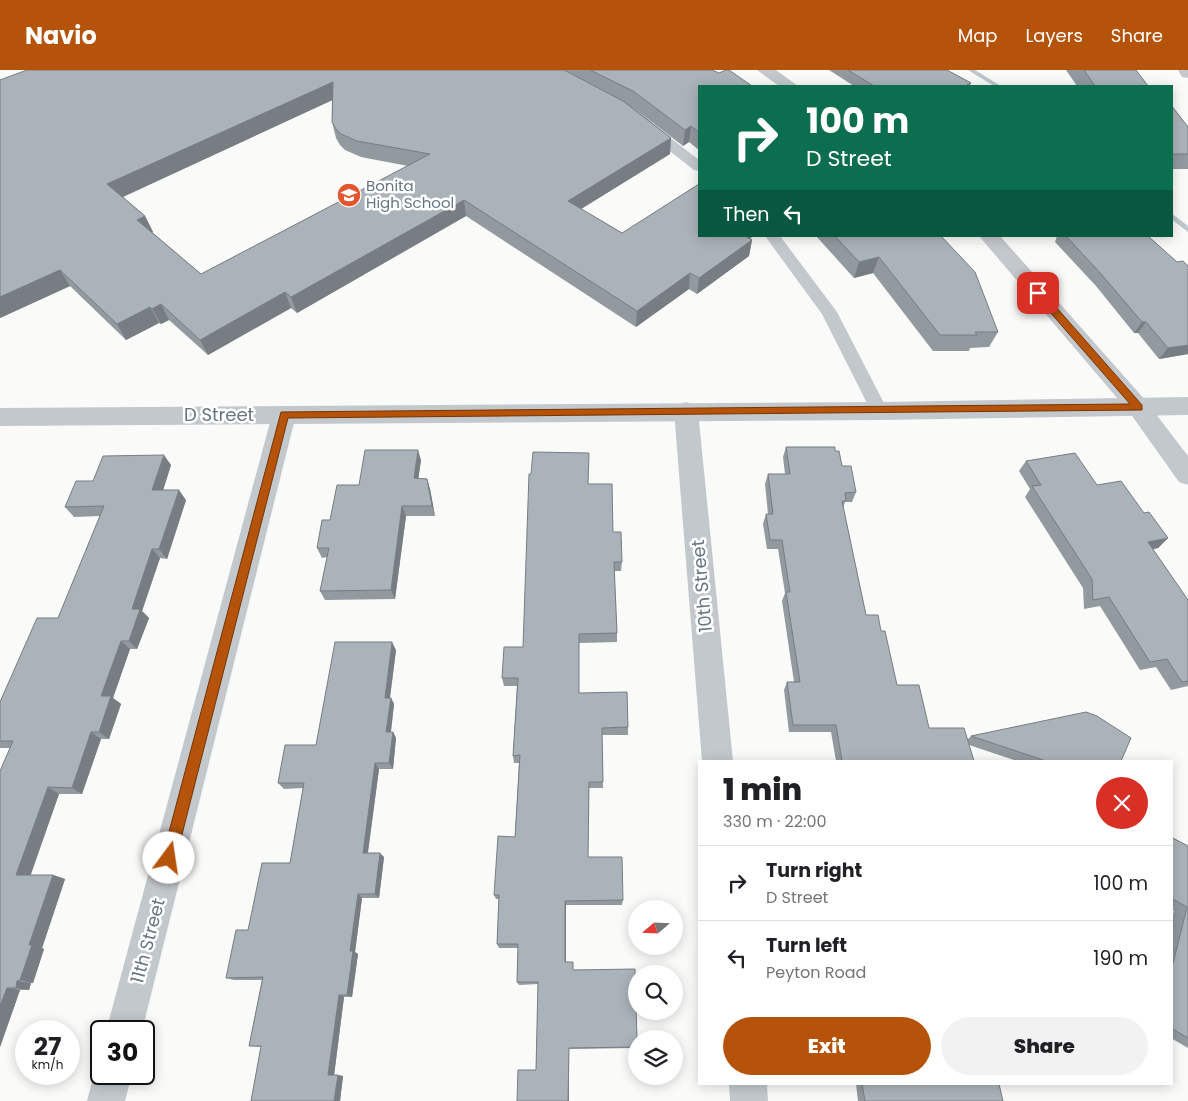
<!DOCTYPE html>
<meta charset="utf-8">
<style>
:root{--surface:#fff;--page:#f2f2f2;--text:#202124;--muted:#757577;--line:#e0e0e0;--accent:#b45309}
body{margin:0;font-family:Poppins,sans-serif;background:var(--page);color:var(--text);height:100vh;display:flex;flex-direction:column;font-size:19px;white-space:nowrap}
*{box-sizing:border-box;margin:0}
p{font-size:16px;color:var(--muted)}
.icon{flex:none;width:28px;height:28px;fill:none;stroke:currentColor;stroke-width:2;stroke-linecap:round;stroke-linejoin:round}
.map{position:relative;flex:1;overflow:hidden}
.details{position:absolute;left:698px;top:690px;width:475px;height:325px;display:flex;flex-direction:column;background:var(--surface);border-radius:0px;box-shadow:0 2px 12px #0003}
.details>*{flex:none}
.hud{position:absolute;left:698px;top:15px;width:475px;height:152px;border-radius:0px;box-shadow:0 2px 12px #0003;background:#0b6e4f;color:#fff;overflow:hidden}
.needle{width:32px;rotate:251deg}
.tools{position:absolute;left:628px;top:830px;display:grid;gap:10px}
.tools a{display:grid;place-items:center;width:55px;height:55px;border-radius:50%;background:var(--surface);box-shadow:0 2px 12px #0003;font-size:25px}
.speed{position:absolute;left:15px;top:950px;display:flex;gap:10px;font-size:25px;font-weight:700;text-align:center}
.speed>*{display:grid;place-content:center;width:65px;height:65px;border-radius:50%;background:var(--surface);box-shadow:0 2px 12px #0003;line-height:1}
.speed small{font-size:12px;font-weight:400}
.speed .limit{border:2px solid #111;border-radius:8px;background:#fff;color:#111}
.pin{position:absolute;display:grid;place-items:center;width:42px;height:42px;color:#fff;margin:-21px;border-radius:10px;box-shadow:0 2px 8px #0006}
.me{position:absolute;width:55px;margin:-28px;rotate:14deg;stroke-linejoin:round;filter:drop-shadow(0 0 4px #0008)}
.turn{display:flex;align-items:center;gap:18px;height:105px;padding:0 25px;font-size:22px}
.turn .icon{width:65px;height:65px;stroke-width:2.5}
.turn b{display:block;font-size:35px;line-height:42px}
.then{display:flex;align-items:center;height:48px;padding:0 25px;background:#0003;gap:10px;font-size:19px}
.round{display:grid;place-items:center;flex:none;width:52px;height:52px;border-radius:26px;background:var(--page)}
.headline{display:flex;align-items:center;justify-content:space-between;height:85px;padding:0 25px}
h1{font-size:30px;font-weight:800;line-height:38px}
.action{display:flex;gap:10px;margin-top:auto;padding:10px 25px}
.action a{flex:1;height:58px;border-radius:30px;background:var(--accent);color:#fff;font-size:20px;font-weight:800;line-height:58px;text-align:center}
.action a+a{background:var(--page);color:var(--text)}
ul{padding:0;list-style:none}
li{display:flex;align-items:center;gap:15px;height:75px;padding:0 25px;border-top:1px solid var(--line)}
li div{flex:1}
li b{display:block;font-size:19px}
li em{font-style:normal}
header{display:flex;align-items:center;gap:30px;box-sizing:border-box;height:70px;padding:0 25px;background:var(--accent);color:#fff}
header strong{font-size:24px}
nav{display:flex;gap:28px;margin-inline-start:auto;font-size:18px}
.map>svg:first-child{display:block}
</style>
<header>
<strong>Navio</strong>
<nav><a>Map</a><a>Layers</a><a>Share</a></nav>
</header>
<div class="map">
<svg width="1188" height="1031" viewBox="0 0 1188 1031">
<rect width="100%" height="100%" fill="#fafaf8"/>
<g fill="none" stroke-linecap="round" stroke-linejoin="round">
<path fill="#bbc7cb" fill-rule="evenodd" d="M968 0H975L1001 16H994Z
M1171 143 1188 156V162L1171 149Z"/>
<path fill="#c3c8cc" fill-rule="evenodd" d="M649 54 654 55 699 90V101L694 100 644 61 643 58 644 55Z
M765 166H780L837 242 888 341 885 345 879 347 873 345 822 244Z"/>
<path fill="#c3c8cc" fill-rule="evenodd" d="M757 0H776L798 16H779Z
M979 166H1000L1146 331 1188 386V415L1179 412 1130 343Z
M686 332 694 335 698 341 733 691H702L674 341 678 335Z
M284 336 292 339 296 345 142 961H106L272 345 276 339Z
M101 990V1004H132L125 1031H87L94 1004Z
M729 1014H767L768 1031H730Z"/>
<path fill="#c3c8cc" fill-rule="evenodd" d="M1178 0H1188V8L1182 7Z
M1188 327V345L879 350 0 356V338L879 332Z"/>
</g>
<path fill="#929a9f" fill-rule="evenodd" d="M27 0H712L699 16V80L689 72 683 76 631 36 671 68 670 84 581 139 622 163 699 166H753L750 169 752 170 749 186 697 224 689 219 636 257 466 146 297 243 291 238 208 285 169 250 161 254 159 253 126 270 70 216 0 248ZM332 30V52L336 68 340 75 345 80 361 87 408 96 201 204 152 162H153L145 146 123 127Z
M829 0H947L971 13 970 16H854Z
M1066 0H1136L1148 16H1077Z
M1171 35 1188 57V99H1171Z
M816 166H917L998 262 989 277 970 278 969 281H933L873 203 854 208Z
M1057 166H1148L1177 192 1188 196V284L1159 289 1138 263H1134L1096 216 1055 172Z
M786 377 835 381 842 396 856 422 852 432H845L843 438 866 545 881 561 897 615 929 658 968 669 971 666 1121 691H1017L969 675 974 691H836L831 662H789L784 620 787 612H794L782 531 785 523 778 479H767L763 454 766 444H768L765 414 768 404H785L783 387Z
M421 390 418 408 427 409 430 419 435 446H406L395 529 325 530 320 521 327 487 322 488 317 478 330 450 359 415Z
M1026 391 1097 415 1144 443 1168 468 1158 478 1153 479 1188 530V616L1171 620 1156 597 1140 600 1100 536 1084 539 1083 518 1025 427 1030 419 1019 401Z
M171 395 163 420 186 430 167 489 160 488 142 541 149 548 137 579H130L113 628 121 634 109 669H101L82 724H59L30 805H53L65 809 42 878 44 879 33 913H31L29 920H20L0 977V701L10 678H0V632L58 548 100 446 74 447 65 437 93 411Z
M588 414 613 462 622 492 621 501H614L617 563V572L579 573V623L628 657V665H602L603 718H589L588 787 623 830 622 835H566V892L573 895V900L636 969V978L569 979V1031H517L536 1000 538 914 519 915 517 912 518 878H499L497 874 499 829H496L494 825 515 767 519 693H514L513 686 517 616H504L502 608 523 577Z
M396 580 390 628H391L394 634 391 662H393L396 668 393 699H379L368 783 384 787 379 828H362L355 882 358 884 352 927H344L334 1005 343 1006 340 1031 261 977 249 976 262 910H234L226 908 248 860 290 793 303 718 284 719 278 713 316 675Z
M1171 767 1188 776V978L1171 968V851L1174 841 1171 840Z
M856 1014H999L1003 1031H858Z"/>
<path fill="#777d82" d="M333 12 337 28 116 130 107 114Z
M691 56 689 72 683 76 685 60Z
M671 68 670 84 568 147V131Z
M464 130 466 146 297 243 291 227Z
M145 146 153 162 145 166 137 150Z
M738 166H753L736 178Z
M752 170 749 186 697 224 699 208Z
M879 187 873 203 854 208 859 192Z
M60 200 70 216 0 248V227Z
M690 203 689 219 636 257 637 241Z
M285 222 291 238 208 285 200 270Z
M161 234 169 250 161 254 152 239Z
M150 237 159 253 126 270 117 254Z
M1142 252H1146L1138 263H1134Z
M1188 275V284L1159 289 1168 278Z
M418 380 421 390 417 419 414 408Z
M164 385 171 395 160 430 152 420Z
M427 409 430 419 435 446 432 436Z
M179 420 186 430 167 489 159 479Z
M402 436 406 446 395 529 391 520Z
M1168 468 1158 478 1138 482 1148 472Z
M152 479 160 488 142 541 149 548 137 579 129 571 132 539Z
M121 571 130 579 113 628 121 634 109 669 99 662 101 626Z
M392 572 396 580 389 634 385 628Z
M391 628 394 634 390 668 386 662Z
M91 662 101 669 82 724 72 718Z
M393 662 396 668 393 699 389 693Z
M375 693 379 699 367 788 363 783Z
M48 717 59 724 29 810 16 805Z
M380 783 384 787 379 828 375 824Z
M53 805 65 809 42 878 44 879 33 913 20 910 29 875Z
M358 824 362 828 355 882 358 884 352 927 347 925 350 881Z
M565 831 566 835V895L565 892Z
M17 911 31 913 29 920 16 918Z
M7 918 20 920 0 977V936Z
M339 925 344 927 334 1006 328 1005Z
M569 978V1031H568Z
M338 1005 343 1006 340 1031H334Z"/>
<path fill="#aab3b9" stroke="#777d82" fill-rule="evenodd" d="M27 0H564L623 31 671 68 568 131 622 163 699 114V166H745L752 170 699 208 690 203 637 241 464 130 291 227 285 222 200 270 161 234 152 239 150 237 117 254 60 200 0 227V10ZM333 12 332 52 336 59 341 64 357 71 430 84 201 204 137 150 145 146 107 114Z
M590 0H712L719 3 726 0H729L752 16H699V62L691 56 685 60 633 21Z
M848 0H947L971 13 967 15 970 16H874Z
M1084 0H1136L1148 16H1095Z
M1171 35 1188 57V84H1171Z
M835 166H941L975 202 998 262H975L977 265H940L879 187 859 192Z
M1066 166H1148L1177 192 1183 191 1188 196V275L1168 278 1146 252H1142L1102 205Z
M786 377H835V381H839L842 396H851L856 422 845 423 846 431H842L866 545H878L881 561H885L897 615H919L929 658H964L974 691H842L836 655H793L787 612H800L786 522H790L782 470H770L766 444H773L768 404H790Z
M365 380H418L414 408 427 409 432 436H402L391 520 320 521 329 478H317L322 450H330L337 415H359Z
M533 382 589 383 588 414H612L613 462H621L622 492H614L617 563 579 564V623L627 622 628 657 602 658 603 712H589L588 787H622L623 830 565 831V892H573V900L635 899 637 969H636V977L569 978 568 1031H517L518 1000H536L538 912H517L518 874H497L499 825H494L498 766 515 767 520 685 513 686 518 608H502L504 577H523L529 404H531Z
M1075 383 1097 415 1121 411 1144 443 1149 442 1168 468 1148 472 1188 530V611L1182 612 1167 589 1150 592 1109 527 1093 530 1092 509 1032 416 1041 415 1026 391Z
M164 385 152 420H179L159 479H152L132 539H140L129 571H121L101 626H111L99 662H91L72 718 48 717 16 805H53L29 875H32L20 910 17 911 16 918H7L0 936V701L13 671H0V632L37 548H58L104 436 65 437 76 411H93L103 386Z
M335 572H392L385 628H391L386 662H393L389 693H375L363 783H380L375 824H358L350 881H353L347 925H339L328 1005H338L334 1031H251L261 976H249L263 907 226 908 236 860H248L262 793H290L304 713H278L285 675H316Z
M1086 642 1097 646 1131 668 1121 691H1046L971 666Z
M1171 767 1188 776V968L1171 958V901L1187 837 1171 828Z
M862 1014H999L1003 1031H865Z"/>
<path fill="#b45309" stroke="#753606" d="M1038 220 1042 221 1142 335V340L288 348 176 788 174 793 169 795 165 793 162 788 281 342 1130 334 1035 225V221Z"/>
<defs>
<g id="school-disc" transform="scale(1.25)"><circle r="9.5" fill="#e4572e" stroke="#fff"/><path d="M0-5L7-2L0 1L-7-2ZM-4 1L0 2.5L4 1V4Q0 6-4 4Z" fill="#fff"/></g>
</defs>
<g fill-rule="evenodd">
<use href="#school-disc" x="349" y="125"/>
</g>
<g text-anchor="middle" stroke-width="5" stroke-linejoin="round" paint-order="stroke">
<g font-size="15" fill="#657683" stroke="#fff" text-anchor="start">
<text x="366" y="121">Bonita<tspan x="366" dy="17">High School</tspan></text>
</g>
<g font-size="18" fill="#657683" stroke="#fff">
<text x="219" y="351">D Street</text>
<text transform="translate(702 516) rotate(-95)" y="6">10th Street</text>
<text transform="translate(148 871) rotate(-75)" y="6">11th Street</text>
</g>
</g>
</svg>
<div class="tools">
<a><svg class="needle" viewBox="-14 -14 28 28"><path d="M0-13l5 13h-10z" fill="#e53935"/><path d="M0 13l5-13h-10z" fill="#757577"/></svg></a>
<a><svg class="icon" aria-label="search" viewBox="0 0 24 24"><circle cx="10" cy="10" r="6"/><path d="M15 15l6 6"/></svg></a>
<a><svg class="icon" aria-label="layers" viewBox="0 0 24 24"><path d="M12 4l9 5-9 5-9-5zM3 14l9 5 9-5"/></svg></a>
</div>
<div class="speed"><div>27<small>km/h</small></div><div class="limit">30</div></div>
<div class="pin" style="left:1038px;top:223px;background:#d93025"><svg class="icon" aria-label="arrive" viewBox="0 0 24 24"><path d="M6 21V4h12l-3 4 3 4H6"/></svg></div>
<svg class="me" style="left:169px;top:788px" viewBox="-20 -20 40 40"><circle r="19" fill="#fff"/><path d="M0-13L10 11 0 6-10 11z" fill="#b45309"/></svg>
<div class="hud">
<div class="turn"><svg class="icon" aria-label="right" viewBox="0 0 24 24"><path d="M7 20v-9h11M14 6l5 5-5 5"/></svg><div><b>100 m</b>D Street</div></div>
<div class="then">Then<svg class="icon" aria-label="left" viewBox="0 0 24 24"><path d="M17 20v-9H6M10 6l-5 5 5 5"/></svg></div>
</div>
<section class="details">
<div class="headline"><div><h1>1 min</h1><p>330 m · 22:00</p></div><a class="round" style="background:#d93025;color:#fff"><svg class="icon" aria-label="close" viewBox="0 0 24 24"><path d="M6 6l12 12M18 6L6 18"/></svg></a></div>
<ul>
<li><svg class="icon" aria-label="right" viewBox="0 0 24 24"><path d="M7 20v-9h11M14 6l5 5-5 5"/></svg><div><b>Turn right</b><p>D Street</p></div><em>100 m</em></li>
<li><svg class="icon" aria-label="left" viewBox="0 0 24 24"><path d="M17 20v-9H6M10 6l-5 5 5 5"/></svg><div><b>Turn left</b><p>Peyton Road</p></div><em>190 m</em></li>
</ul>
<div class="action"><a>Exit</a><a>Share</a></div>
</section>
</div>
